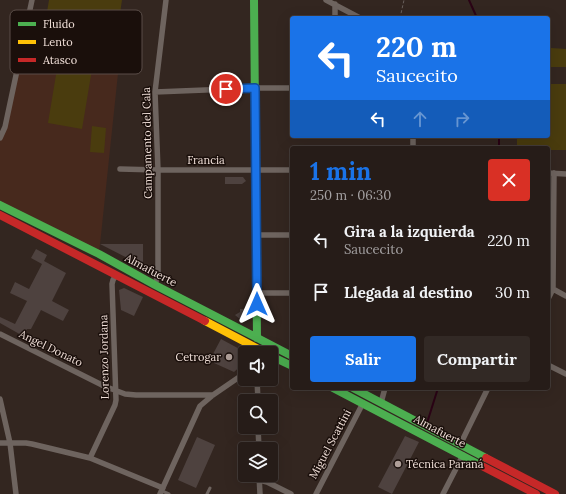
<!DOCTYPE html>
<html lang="es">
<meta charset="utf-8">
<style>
:root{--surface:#261c18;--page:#322925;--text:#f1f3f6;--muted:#a4a1a2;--line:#423a37;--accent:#1a73e8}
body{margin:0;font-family:Lora,serif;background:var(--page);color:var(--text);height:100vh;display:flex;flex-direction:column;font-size:15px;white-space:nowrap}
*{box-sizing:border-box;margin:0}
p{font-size:13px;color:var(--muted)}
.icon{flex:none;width:22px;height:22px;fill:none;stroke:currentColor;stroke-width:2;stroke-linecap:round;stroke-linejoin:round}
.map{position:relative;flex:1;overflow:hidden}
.panel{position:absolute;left:290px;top:146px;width:260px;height:244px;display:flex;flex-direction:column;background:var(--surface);border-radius:4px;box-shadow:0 4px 16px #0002,0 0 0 1px var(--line)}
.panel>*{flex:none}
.guide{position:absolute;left:290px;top:16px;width:260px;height:122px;border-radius:4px;box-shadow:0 4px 16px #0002,0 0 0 1px var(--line);background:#1a73e8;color:#fff;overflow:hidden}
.fabs{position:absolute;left:238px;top:346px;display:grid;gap:8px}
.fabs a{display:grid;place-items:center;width:40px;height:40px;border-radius:4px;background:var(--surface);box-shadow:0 4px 16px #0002,0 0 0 1px var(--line);font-size:20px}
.pin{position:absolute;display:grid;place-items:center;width:34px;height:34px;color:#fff;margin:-17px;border:2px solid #fff;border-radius:50%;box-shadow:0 1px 4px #0007}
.me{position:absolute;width:44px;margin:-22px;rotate:0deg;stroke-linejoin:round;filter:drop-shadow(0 0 3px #0008)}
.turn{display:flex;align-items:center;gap:14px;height:84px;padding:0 20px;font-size:18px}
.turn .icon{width:52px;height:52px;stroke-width:2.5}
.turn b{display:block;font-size:28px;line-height:34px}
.lanes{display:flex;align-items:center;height:38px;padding:0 20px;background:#0003;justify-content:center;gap:20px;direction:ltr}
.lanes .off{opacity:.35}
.round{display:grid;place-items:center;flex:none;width:42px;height:42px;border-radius:4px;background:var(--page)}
.summary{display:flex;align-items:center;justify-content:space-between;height:68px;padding:0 20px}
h1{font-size:24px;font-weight:700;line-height:30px;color:var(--accent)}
.primary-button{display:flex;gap:8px;margin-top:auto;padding:8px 20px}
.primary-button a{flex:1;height:46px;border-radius:4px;background:var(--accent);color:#fff;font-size:16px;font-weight:700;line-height:46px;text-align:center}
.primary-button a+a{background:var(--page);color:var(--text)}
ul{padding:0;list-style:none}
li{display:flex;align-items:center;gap:12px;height:52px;padding:0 20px}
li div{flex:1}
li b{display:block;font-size:15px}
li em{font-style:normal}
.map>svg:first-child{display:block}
</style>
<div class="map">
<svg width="566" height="494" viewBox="0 0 566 494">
<rect width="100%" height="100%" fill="#332620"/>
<path fill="#47291d" d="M21 49 119 64 99 254 0 205V138Z"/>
<path fill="#4a3c0e" d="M49 0H122L115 47 43 36Z
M551 48 566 49V67H550Z
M58 63 92 69 82 129 48 123Z
M548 84H566V150H548V148H517V136H548Z
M92 126 106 128 104 153 90 152Z"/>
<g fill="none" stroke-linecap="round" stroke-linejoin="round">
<path stroke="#2a0315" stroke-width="2" d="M469 0 477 18
M499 136V148
M427 423 438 388"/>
</g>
<path fill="#4e423f" d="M225 177H243L246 181 242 184H225Z
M100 244H143V266Z
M36 249 47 255 44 261 66 273 52 301 69 310 63 321 41 310 31 329H27L23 336 0 323V317L15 324 27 301 10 293 15 282 29 289 42 264 31 258Z
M124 288 143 297 134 316 121 310 119 290Z
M240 309H246L245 314 241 320 235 315 240 312Z
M221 339 245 352V360L243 364 234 372 214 363 213 354Z
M405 436 419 442 392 494 378 487Z
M197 437 215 445 196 488 178 480Z"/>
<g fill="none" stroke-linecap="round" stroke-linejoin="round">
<path stroke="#69605c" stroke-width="1" stroke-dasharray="3 2" stroke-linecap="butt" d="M400 18 404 0"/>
<path stroke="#6e645f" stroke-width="3" d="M162 491 169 494
M207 494 210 488"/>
<path stroke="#6e645f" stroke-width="5.5" d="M326 0 360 18
M335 4V18
M155 92 255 88H292
M0 138 5 127 32 0
M413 148V136
M120 169 158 170H292
M548 173 566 174
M256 235H292
M155 285 158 274V170L155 92 166 0
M553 289 566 296
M257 293H292
M548 299 553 289 554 173
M0 334 104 386 125 394 136 395H213
M548 365 566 374
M257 379 258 401
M0 399 10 443 16 494
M381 403 385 388
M258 427 259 449
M0 443H26L32 444 90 458 163 488
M460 445 488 388
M90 458 115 405 116 400 112 284 113 280 116 275
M259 475 260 494
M259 480 267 482 291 494
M160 494 200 406 213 395 245 373
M316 494 363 403
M443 494 463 455"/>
<path stroke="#4caf50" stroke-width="8" d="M254 0 257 338
M0 205 99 254 155 285 292 356
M271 356 292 366
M333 388 480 465
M353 388 486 458"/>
<path stroke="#ffc107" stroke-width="8" d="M205 321 266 353"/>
<path stroke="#c62828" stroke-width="8" d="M0 215 205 321
M486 458 555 494
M480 465 536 494"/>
</g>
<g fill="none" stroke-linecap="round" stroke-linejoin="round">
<g stroke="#114b97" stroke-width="10">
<path id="route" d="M226 89 255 88 257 304"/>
</g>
<use href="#route" stroke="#1a73e8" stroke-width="7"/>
</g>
<g fill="#ae9e98" stroke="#1a0f0b" stroke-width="1.5">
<circle cx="229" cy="357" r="4"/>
<circle cx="398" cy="464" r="4"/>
</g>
<g text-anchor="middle" stroke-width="3" stroke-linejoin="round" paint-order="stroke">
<g font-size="11" fill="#f0dfd8" stroke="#1a0f0b">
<text transform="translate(147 143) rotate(-91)" y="4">Campamento del Cala</text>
<text x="206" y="164">Francia</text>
<text transform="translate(151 270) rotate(28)" y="4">Almafuerte</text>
<text transform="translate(51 348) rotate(26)" y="4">Angel Donato</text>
<text transform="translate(104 357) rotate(-91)" y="4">Lorenzo Jordana</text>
<text transform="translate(440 431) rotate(28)" y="4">Almafuerte</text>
<text transform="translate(330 444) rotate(-62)" y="4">Miguel Scattini</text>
</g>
<g font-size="11" fill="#f0dfd8" stroke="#1a0f0b" text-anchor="end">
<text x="221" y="361">Cetrogar</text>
<text x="406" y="468" text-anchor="start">Técnica Paraná</text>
</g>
</g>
<rect x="10" y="10" width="132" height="64" rx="6" fill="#1a0f0b" stroke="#5a4d48" stroke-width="1"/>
<rect x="18" y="22" width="18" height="4" fill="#4caf50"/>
<rect x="18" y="40" width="18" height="4" fill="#ffc107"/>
<rect x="18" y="58" width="18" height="4" fill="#c62828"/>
<g font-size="11" fill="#f0dfd8">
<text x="43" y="28">Fluido</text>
<text x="43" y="46">Lento</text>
<text x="43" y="64">Atasco</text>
</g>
</svg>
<div class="fabs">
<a><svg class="icon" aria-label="sound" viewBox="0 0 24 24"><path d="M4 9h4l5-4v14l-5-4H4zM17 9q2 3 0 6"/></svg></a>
<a><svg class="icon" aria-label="search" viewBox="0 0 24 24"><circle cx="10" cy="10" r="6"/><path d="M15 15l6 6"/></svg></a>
<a><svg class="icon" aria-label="layers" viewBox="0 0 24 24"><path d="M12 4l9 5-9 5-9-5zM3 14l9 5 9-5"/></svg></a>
</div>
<div class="pin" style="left:226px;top:89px;background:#d93025"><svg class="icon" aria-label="arrive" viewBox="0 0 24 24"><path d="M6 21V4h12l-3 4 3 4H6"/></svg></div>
<svg class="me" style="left:257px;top:304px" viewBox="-20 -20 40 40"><path d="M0-17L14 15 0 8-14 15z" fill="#1a73e8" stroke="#fff" stroke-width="4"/></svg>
<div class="guide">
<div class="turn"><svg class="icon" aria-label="left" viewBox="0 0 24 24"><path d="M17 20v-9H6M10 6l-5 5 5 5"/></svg><div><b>220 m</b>Saucecito</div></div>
<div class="lanes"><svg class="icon" aria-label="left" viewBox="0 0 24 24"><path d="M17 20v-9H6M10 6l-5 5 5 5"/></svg><svg class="icon off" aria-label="ahead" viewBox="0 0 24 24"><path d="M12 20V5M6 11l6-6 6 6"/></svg><svg class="icon off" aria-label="right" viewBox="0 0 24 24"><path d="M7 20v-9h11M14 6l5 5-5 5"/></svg></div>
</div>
<section class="panel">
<div class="summary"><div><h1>1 min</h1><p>250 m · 06:30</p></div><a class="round" style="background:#d93025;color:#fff"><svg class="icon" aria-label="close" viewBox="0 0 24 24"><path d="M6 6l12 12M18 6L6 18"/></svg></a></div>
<ul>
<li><svg class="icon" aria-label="left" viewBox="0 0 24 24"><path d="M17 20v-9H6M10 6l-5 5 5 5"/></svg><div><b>Gira a la izquierda</b><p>Saucecito</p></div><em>220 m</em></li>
<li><svg class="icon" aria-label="arrive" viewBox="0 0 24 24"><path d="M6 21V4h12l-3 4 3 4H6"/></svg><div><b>Llegada al destino</b></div><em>30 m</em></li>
</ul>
<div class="primary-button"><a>Salir</a><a>Compartir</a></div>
</section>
</div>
